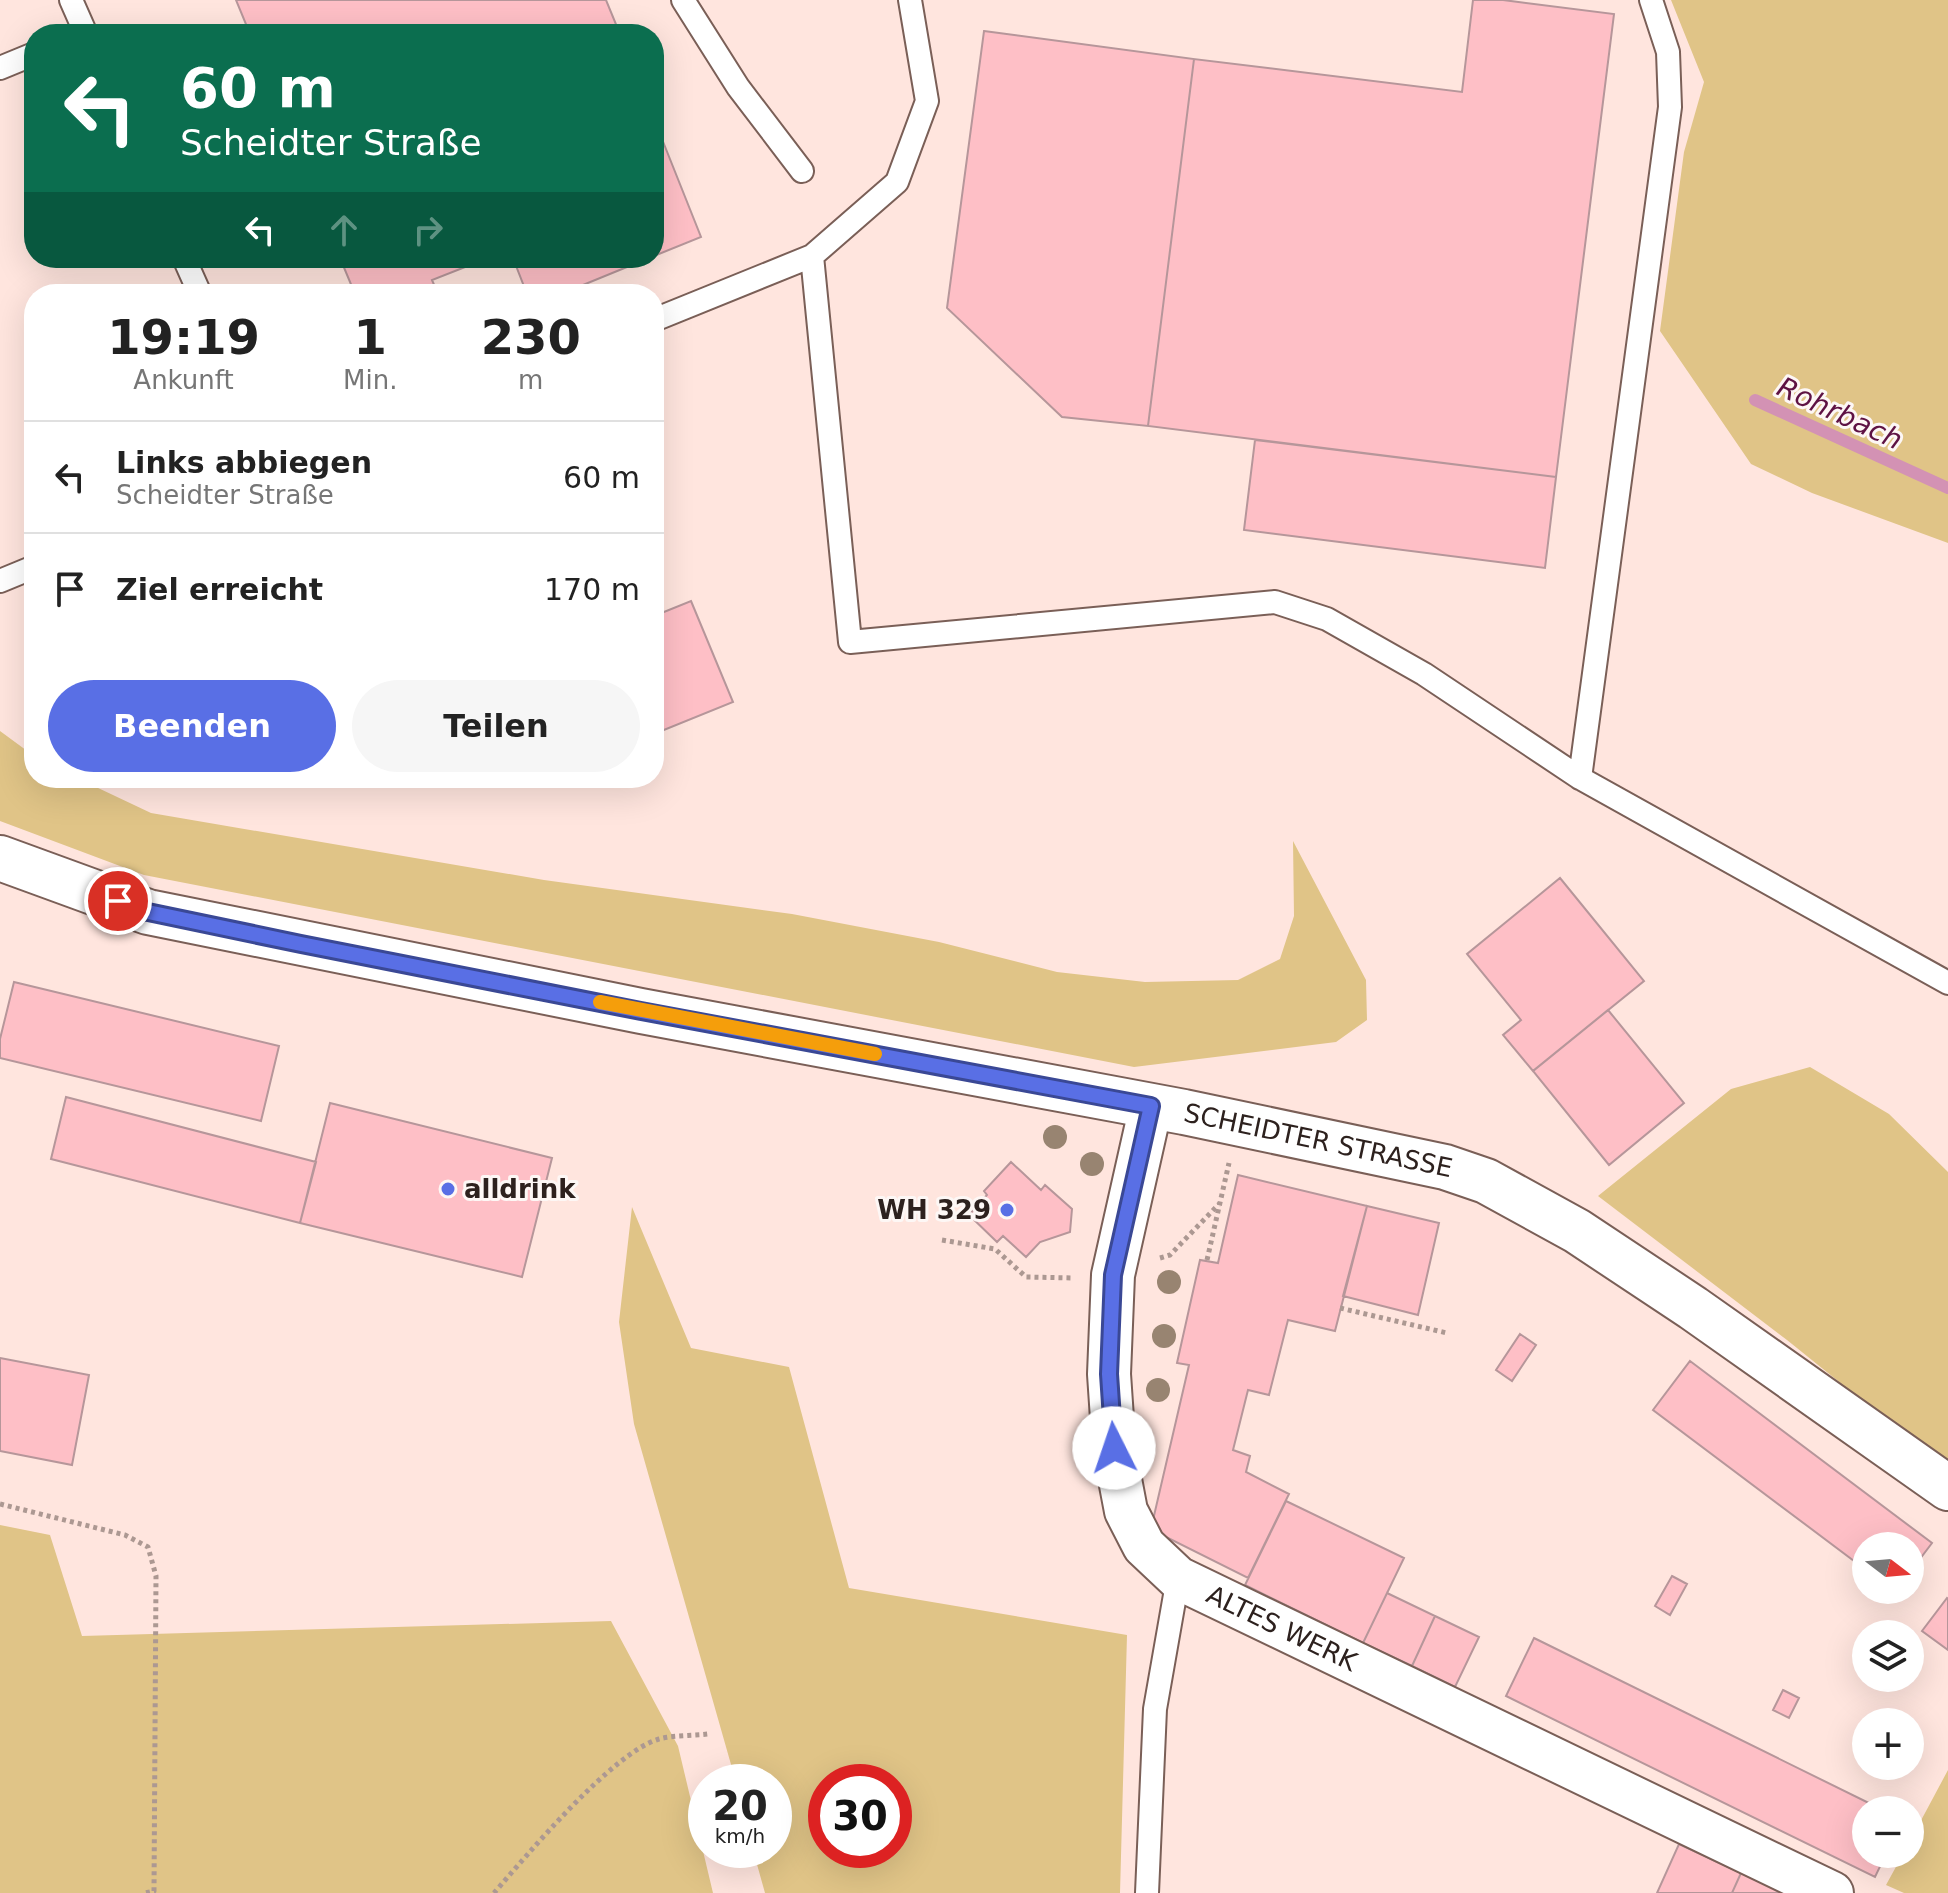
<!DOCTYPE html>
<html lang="de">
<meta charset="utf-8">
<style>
:root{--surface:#fff;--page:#f6f6f6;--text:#222;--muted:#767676;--line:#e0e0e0;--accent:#596fe5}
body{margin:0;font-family:"DejaVu Sans",sans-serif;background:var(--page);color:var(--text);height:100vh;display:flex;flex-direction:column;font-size:30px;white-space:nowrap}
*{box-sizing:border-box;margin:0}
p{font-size:26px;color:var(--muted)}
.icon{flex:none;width:44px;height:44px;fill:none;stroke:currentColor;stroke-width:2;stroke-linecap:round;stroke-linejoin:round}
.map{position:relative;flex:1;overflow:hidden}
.sheet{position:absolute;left:24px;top:284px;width:640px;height:504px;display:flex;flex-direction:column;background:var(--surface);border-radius:32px;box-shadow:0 8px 32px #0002}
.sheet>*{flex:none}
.guide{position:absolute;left:24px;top:24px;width:640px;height:244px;border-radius:32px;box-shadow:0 8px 32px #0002;background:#0b6e4f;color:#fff;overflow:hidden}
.needle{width:52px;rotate:106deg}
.fabs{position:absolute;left:1852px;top:1532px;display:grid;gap:16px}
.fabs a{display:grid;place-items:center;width:72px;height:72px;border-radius:50%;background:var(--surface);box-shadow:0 8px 32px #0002;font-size:40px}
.speed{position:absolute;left:688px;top:1764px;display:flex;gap:16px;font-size:40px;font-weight:700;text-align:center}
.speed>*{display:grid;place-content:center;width:104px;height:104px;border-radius:50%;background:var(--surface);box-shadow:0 8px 32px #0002;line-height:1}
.speed small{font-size:20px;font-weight:400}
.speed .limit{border:12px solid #d22;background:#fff;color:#111}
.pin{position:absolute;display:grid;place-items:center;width:68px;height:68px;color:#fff;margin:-34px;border:4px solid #fff;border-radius:50%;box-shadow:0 2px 8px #0007}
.me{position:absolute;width:88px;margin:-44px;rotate:356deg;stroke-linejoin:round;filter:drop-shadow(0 0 6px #0008)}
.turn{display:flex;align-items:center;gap:28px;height:168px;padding:0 24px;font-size:36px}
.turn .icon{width:104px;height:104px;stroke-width:2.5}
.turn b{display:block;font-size:56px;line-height:68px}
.lanes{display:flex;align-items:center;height:76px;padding:0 24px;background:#0003;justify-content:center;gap:40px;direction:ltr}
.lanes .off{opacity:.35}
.eta{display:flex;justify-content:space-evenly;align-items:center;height:136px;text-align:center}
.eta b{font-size:48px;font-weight:800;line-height:56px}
.primary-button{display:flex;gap:16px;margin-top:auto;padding:16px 24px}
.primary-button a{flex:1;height:92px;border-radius:48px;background:var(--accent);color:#fff;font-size:32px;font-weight:800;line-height:92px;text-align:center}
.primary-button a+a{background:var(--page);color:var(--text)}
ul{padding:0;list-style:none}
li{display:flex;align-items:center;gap:24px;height:112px;padding:0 24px;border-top:2px solid var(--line)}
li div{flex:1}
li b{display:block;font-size:30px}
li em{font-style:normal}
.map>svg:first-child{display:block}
</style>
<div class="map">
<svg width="1948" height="1893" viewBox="0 0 1948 1893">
<rect width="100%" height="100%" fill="#ffe5de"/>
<path fill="#e0c487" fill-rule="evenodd" d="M1671 0H1948V543L1812 493 1751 464 1660 331 1684 152 1704 82Z
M0 731 34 756V778H77L151 813 544 880 792 914 939 942 1057 972 1145 982 1238 980 1280 959 1294 916 1293 841 1366 980 1367 1020 1336 1042 1134 1067 144 875 0 821Z
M1810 1067 1889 1114 1948 1172V1460L1920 1447 1787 1340 1598 1196 1731 1089Z
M632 1207 691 1348 789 1367 849 1588 1127 1635 1120 1893H765L753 1850H774V1782H736L634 1424 619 1322ZM826 1782H894V1850H826Z
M0 1525 50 1535 82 1636 611 1621 678 1746 713 1893H0Z
M1948 1770V1893H1904L1886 1885 1903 1854H1910V1841Z"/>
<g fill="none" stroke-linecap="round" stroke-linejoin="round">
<path stroke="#d392b4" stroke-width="12" d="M1755 400 1948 488"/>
</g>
<path fill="#febfc6" stroke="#b6969a" stroke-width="2" d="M236 0H606L620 34H250Z
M1473 0H1503L1614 14 1556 477 1148 426 1194 59 1462 92Z
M984 31 1194 59 1148 426 1062 417 947 308Z
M654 119 701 237 654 256Z
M340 258H488L432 280 438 294H355Z
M513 258H649L561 294H527Z
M1255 440 1556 477 1545 568 1244 530Z
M691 601 733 702 654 734V616Z
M1560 878 1644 981 1533 1071 1503 1035 1521 1020 1467 954Z
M14 982 279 1046 261 1121 0 1058V1039Z
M1608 1010 1684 1103 1609 1165 1533 1071Z
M66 1097 316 1162 300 1223 51 1159Z
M330 1103 552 1158 522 1277 300 1223Z
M1011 1162 1041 1190 1045 1185 1072 1209 1070 1232 1040 1242 1026 1257 1003 1236 997 1242 969 1215 987 1195 984 1191Z
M1238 1175 1367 1206 1335 1331 1288 1320 1269 1395 1248 1390 1233 1450 1250 1456 1246 1472 1289 1494 1248 1578 1164 1536 1153 1520 1189 1365 1177 1363 1200 1260 1218 1263Z
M1367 1206 1439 1223 1418 1315 1343 1296Z
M1520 1334 1536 1345 1512 1381 1496 1370Z
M0 1358 89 1375 72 1465 0 1451Z
M1690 1361 1932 1543 1910 1572V1546H1866V1570L1653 1410Z
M1286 1501 1404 1558 1363 1643 1245 1585Z
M1672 1576 1687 1584 1670 1615 1655 1606Z
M1387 1593 1435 1616 1412 1666 1363 1643Z
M1947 1598 1948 1599V1650L1922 1631Z
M1435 1616 1479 1637 1455 1687 1412 1666Z
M1534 1638 1883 1810H1866V1854H1886L1875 1877 1506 1696Z
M1783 1690 1799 1698 1789 1718 1773 1710Z
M1679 1844 1741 1873 1732 1893H1657Z
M1741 1873 1784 1893H1732Z"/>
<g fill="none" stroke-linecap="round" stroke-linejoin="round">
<g stroke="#7a5f57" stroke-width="26">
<path id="lane" d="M71 0 86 34
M683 0 738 87 802 171
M0 68 34 54
M812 256 850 642 1275 602 1327 619 1424 674 1580 778 1948 983
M184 258 200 294
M654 320 812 256 897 182 927 101 910 0
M0 581 34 567
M1580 778 1670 107 1668 52 1651 0
M1147 1893 1155 1709 1178 1578"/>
</g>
<g stroke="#7a5f57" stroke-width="46">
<g id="street">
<path id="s1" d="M1151 1106 1113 1275 1109 1374 1114 1448 1126 1511 1144 1546 1178 1578 1832 1893"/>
</g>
</g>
<g stroke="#7a5f57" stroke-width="48">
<g id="secondary">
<path id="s2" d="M0 858 148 912 641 1011 1184 1112 1445 1167 1486 1181 1577 1231 1693 1308 1948 1488"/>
</g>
</g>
<path stroke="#ac9892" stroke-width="5" stroke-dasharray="4 4" stroke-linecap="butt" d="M942 1240 995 1249 1026 1277 1073 1278
M1160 1258 1170 1255 1220 1203
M1207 1260 1229 1163
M1340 1308 1447 1333
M0 1504 125 1535 148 1547 156 1576 154 1891 145 1893
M494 1893C527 1855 613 1752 659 1739 674 1735 692 1736 708 1734"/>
<use href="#lane" stroke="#fff" stroke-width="22"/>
<use href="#street" stroke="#fff" stroke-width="42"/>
<use href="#secondary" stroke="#fff" stroke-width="44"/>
</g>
<g fill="#988471">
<circle cx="1055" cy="1137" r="12"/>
<circle cx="1092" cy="1164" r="12"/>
<circle cx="1169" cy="1282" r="12"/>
<circle cx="1164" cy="1336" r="12"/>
<circle cx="1158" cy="1390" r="12"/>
</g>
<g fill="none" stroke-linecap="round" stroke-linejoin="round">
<g stroke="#3a4895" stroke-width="20">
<path id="route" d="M118 901 148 912 301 944 641 1011 1151 1106 1113 1275 1109 1374 1114 1448"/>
</g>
<use href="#route" stroke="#596fe5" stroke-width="14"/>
<path stroke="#f59e0b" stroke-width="14" d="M600 1002 875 1054"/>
</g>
<g fill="#596fe5" stroke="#fdf7f5" stroke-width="3">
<circle cx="448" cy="1189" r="8"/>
<circle cx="1007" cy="1210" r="8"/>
</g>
<g text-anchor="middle" stroke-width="6" stroke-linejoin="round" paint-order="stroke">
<g font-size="26" fill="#2d211e" stroke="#fdf7f5">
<text dy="9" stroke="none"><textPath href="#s2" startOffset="1350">SCHEIDTER STRASSE</textPath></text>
<text dy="9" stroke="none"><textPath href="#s1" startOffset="612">ALTES WERK</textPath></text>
</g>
<g font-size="26" font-weight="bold" fill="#2d211e" stroke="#fdf7f5" text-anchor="start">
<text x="464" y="1198">alldrink</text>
<text x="991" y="1219" text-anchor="end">WH 329</text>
</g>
<g font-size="28" font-style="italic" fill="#5e1243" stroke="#fdf7f5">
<text transform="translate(1840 413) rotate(25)" y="10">Rohrbach</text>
</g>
</g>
</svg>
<div class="fabs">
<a><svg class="needle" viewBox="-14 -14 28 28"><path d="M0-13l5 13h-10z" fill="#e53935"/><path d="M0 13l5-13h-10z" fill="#767676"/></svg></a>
<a><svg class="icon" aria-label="layers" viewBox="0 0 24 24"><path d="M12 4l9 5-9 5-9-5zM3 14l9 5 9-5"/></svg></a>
<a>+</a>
<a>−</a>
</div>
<div class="speed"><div>20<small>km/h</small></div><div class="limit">30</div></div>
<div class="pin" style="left:118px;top:901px;background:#d93025"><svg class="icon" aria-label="arrive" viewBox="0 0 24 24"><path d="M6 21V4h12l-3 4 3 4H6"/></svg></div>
<svg class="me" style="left:1114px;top:1448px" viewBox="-20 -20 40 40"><circle r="19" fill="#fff"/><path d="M0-13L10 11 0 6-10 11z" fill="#596fe5"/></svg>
<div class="guide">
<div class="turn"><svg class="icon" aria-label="left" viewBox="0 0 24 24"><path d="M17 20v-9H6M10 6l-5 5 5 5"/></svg><div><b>60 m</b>Scheidter Straße</div></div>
<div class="lanes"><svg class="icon" aria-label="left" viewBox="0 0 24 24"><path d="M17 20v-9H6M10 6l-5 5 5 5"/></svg><svg class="icon off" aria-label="ahead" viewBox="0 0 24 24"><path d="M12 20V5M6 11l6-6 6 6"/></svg><svg class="icon off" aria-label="right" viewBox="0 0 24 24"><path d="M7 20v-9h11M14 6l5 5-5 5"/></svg></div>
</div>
<section class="sheet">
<div class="eta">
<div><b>19:19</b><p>Ankunft</p></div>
<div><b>1</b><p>Min.</p></div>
<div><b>230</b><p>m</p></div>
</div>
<ul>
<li><svg class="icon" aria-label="left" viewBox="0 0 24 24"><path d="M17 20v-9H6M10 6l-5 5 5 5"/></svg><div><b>Links abbiegen</b><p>Scheidter Straße</p></div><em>60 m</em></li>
<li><svg class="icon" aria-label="arrive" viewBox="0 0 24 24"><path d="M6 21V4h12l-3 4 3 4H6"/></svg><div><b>Ziel erreicht</b></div><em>170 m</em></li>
</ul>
<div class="primary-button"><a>Beenden</a><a>Teilen</a></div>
</section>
</div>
